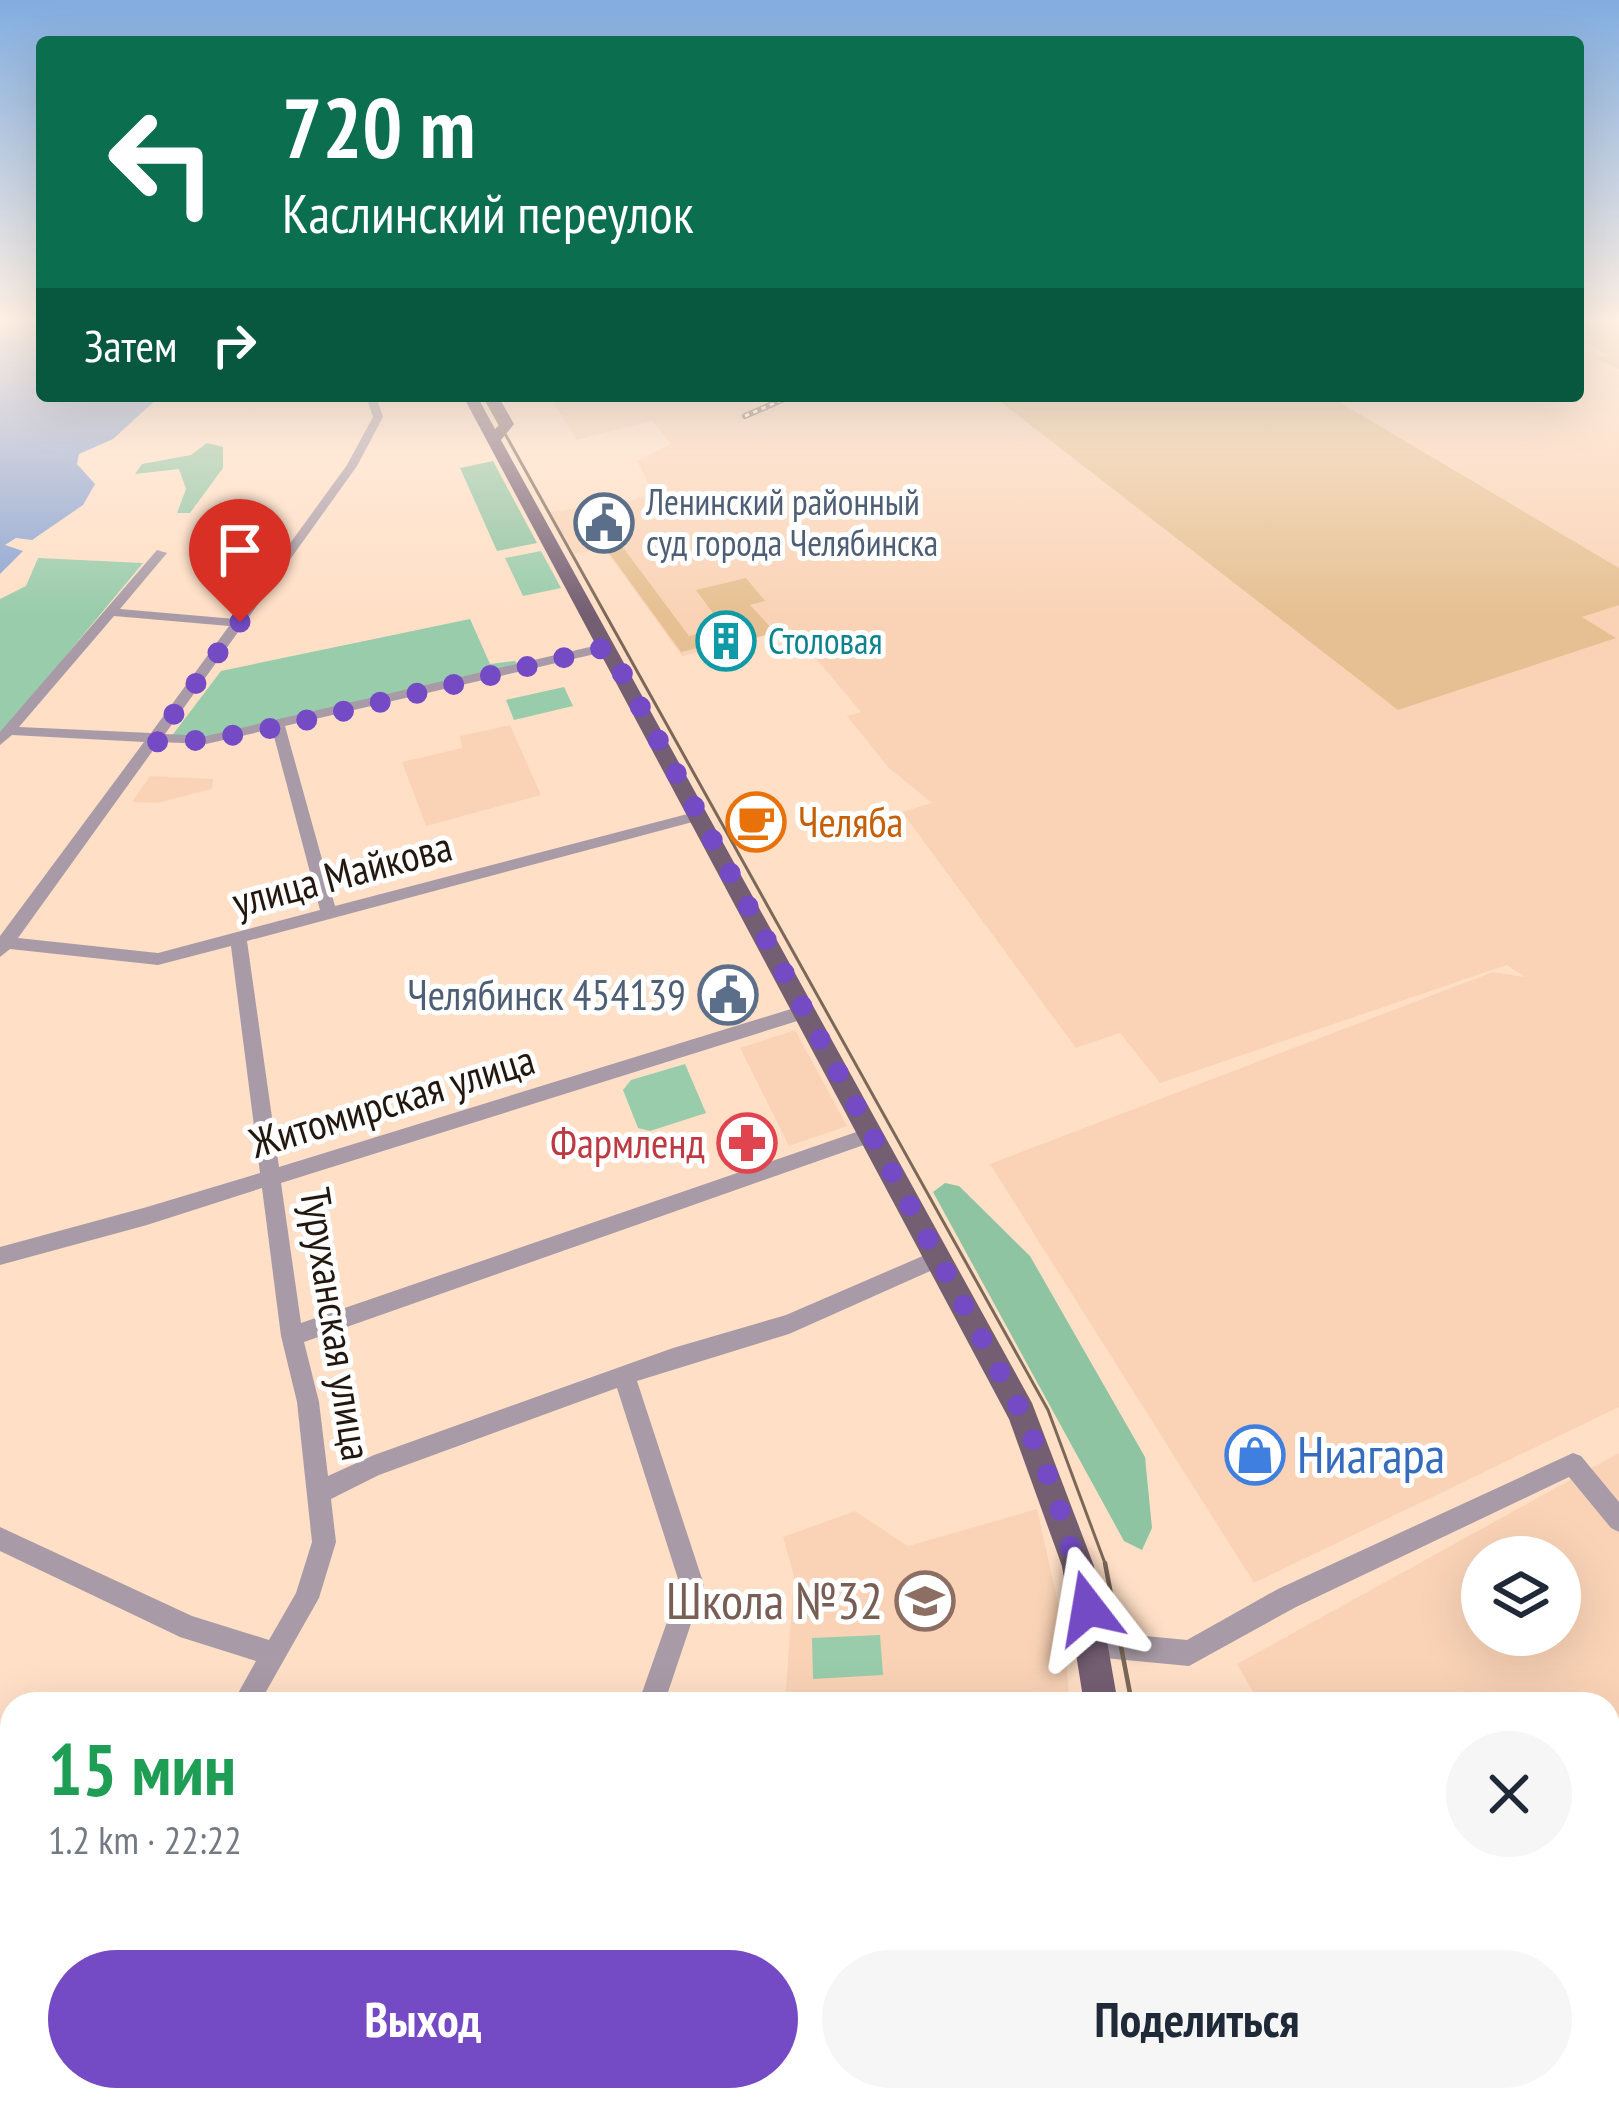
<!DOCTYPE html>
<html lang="ru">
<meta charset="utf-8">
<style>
:root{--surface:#fff;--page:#f6f6f7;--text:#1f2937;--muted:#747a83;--accent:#744bc4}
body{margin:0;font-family:"PT Sans Narrow",sans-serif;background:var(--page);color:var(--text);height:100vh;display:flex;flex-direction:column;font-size:45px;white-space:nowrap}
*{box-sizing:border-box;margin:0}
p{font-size:39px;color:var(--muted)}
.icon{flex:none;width:66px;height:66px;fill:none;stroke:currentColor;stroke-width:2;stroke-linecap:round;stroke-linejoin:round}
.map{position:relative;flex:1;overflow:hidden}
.sheet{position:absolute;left:0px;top:1692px;width:1620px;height:420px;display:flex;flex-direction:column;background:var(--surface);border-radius:36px 36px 0 0;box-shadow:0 12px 48px #0002}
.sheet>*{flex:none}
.guide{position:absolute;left:36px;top:36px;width:1548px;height:366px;border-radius:12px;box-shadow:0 12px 48px #0002;background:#0b6e4f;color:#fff;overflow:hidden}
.tools{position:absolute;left:1461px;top:1536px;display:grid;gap:24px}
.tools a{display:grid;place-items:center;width:120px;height:120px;border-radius:50%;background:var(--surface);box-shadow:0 12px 48px #0002;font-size:60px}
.pin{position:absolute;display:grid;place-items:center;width:102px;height:102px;color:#fff;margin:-123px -51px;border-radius:50% 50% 50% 0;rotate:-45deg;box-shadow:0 0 12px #0007}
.pin .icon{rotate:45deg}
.me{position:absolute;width:132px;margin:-66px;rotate:346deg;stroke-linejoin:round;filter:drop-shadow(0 0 9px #0008)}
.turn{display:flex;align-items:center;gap:42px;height:252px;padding:0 48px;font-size:54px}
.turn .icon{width:156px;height:156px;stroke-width:2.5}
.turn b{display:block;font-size:84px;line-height:102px}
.then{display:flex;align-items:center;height:114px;padding:0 48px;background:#0003;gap:24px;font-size:45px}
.round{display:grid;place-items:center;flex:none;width:126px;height:126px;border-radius:63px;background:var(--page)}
.head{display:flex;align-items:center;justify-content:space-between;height:204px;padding:0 48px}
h1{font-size:72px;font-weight:700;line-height:90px;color:#1e9e55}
.primary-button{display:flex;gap:24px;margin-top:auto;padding:24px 48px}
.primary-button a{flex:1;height:138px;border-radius:72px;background:var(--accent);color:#fff;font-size:48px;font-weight:700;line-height:138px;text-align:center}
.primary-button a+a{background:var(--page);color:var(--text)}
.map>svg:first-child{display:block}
</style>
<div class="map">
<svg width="1619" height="2112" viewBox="0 0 1619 2112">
<rect width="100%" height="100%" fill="#ffdfc6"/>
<path fill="#fad3b6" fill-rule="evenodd" d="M1578 319H1619V1407L1254 1583 990 1164 1493 972 1525 977 1507 965 1160 1083 1120 1033 1076 1048 902 812 932 803 888 767 847 716 861 712 791 629 682 656 604 548 575 554 550 512 633 500 653 492 637 461 671 444 652 420 577 440 549 396H1578Z
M510 725 541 795 426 826 402 762 462 748 460 736Z
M150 776 213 779 212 789 157 803 132 802Z
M795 1030 847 1126 789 1146 740 1048Z
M1619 1453V2112H1495L1488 2100H1608V1704H1260L1237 1664ZM1482 1557H1560V1635H1482Z
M1037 1509 1063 1626 1070 1704H785L794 1576 783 1537 855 1511 908 1546Z"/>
<path fill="#99ccab" d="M541 551 561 588 523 596 505 558Z
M38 558 143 563 0 735V599L26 586Z
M470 619 490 664 515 661 521 668 207 737H171L221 671Z
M564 687 573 706 514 720 506 700Z
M685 1064 706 1113 650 1131 638 1128 623 1090 631 1080Z
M880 1635 883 1675 813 1679 812 1638Z"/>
<path fill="#8fc4a2" d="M207 443 223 447V468L190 513H177L186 489 179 469 135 474 142 464 191 455Z
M493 461 537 543 497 551 460 468Z
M945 1183 959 1186 1030 1256 1145 1457 1152 1528 1142 1550 1124 1541 933 1192Z"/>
<path fill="#8aa3d2" d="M0 319H42V396H160L113 439 79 454 77 464 95 484 83 505 32 540 16 538 5 545 23 551 0 574Z"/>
<path fill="#e6c092" d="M1578 319H1619V369L1596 358 1610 355 1578 340Z
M993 396H1329L1619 568V605L1582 617 1616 638 1398 710Z
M622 546 689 636 723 627 696 590 746 578 765 601 750 605 775 632 715 650 710 645 681 652 607 550Z"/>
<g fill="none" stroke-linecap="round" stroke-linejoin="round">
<path fill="#a89ba7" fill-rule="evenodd" d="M366 396H376L383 417 357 466 165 734 206 736 607 643 614 647 612 650 285 726 335 906 699 811 707 816 704 819 247 941 279 1167 804 1005 813 1012 810 1017 281 1183 301 1323 871 1127 878 1130 880 1135 878 1140 304 1342 319 1402 328 1476 374 1455 673 1348 786 1315 939 1249 946 1252 949 1258 946 1264 789 1334 637 1381 704 1585 664 1704H638L680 1585 617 1388 379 1475 331 1499 336 1542 319 1598 259 1704H232L256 1661 180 1637 0 1551V1527L192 1616 269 1640 296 1593 312 1542 297 1402 281 1336 262 1188 147 1225 0 1265V1247L147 1207 260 1173 231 946 158 965 10 949 0 957V936L144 742 12 735 0 745V732L157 550 167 553 120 609 235 619 347 465 373 417ZM114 616 229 626 151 733 19 727ZM272 729 320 910 158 953 18 938 159 742 206 744Z
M1573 1453 1581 1456 1619 1502V1532L1611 1528 1569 1477 1296 1607 1189 1666 1094 1657 1085 1653 1081 1644 1085 1635 1094 1631 1187 1640 1278 1589Z
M0 1958 12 1963V1992L0 1987Z
M12 2085V2100H28L24 2111 0 2112V2093Z
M223 2100H269L275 2112H229Z
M476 2100H506L502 2112H472Z"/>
<path fill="#745e72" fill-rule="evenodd" d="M463 396H477L495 429 500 424 484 396H498L514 424 501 440 1032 1403 1094 1566 1118 1704H1084L1062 1566 1009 1419Z
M1052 2100H1092L1090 2112H1050Z"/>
<path stroke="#7b6859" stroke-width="3" d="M484 396 1048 1410 1106 1566"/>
<path stroke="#7b6859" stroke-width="4.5" d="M1105 1563 1132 1704
M1094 2112 1096 2100"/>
<g stroke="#7b6859" stroke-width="6">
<path id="rail" d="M745 416 791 396"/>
</g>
<use href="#rail" stroke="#fff" stroke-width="3" stroke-dasharray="4.5" stroke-linecap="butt"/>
</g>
<linearGradient id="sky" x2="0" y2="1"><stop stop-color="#82addf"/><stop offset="0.52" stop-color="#fff1e5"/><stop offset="1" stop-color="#fff1e5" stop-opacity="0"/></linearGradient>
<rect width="1619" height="615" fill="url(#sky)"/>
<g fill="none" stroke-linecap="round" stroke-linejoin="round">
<path stroke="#744bc4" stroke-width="21" stroke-dasharray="0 37.8" d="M240 622 154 742 206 740 278 727 608 647 1022 1413 1054 1490 1088 1608"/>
</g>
<defs>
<g id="civic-ring" transform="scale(3)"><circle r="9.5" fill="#fff" stroke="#5c6f8a" stroke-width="1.5"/><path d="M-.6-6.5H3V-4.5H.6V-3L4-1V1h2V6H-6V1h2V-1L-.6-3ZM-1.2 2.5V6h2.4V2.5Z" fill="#5c6f8a"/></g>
<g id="building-ring" transform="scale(3)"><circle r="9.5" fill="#fff" stroke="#0f9aa8" stroke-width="1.5"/><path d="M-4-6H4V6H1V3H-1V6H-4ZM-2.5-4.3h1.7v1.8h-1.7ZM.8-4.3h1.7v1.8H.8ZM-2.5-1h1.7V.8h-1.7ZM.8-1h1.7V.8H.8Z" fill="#0f9aa8"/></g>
<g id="cafe-ring" transform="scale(3)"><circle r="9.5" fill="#fff" stroke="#e8710a" stroke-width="1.5"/><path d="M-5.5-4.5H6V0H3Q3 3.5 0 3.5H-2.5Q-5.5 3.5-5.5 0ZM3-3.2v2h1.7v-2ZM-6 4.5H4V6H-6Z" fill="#e8710a"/></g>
<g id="pharmacy-ring" transform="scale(3)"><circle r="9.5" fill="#fff" stroke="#e0444e" stroke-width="1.5"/><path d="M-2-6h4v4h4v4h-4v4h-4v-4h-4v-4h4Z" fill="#e0444e"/></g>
<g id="shop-ring" transform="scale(3)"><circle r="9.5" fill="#fff" stroke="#3f7fe0" stroke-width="1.5"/><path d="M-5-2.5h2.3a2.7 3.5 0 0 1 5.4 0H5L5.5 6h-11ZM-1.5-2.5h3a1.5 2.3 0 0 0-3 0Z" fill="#3f7fe0"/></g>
<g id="school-ring" transform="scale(3)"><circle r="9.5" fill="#fff" stroke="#8d6e63" stroke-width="1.5"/><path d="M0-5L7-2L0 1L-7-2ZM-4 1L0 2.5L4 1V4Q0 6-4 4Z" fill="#8d6e63"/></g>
</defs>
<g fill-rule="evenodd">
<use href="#civic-ring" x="604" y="523"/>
<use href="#building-ring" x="726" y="641"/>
<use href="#cafe-ring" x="756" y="822"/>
<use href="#civic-ring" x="728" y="995"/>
<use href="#pharmacy-ring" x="747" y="1143"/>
<use href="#shop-ring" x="1255" y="1455"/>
<use href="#school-ring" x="925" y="1601"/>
</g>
<g text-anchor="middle" stroke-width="10" stroke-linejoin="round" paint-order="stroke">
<g font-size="36" fill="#4e5e75" stroke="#fff" text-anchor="start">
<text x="646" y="515">Ленинский районный<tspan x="646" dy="41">суд города Челябинска</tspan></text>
</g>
<g font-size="36" fill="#0d838f" stroke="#fff" text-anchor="start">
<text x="768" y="654">Столовая</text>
</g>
<g font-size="42" fill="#c56008" stroke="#fff" text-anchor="start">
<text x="798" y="837">Челяба</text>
</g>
<g font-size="42" fill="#23180f" stroke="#fff">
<text transform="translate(342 874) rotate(-15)" y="15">улица Майкова</text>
<text transform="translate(392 1101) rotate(-17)" y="15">Житомирская улица</text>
<text transform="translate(336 1324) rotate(81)" y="15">Туруханская улица</text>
</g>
<g font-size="42" fill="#4e5e75" stroke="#fff" text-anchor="end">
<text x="686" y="1010">Челябинск 454139</text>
</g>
<g font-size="42" fill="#be3a42" stroke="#fff" text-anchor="end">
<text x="705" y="1158">Фармленд</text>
</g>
<g font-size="51" fill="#366cbe" stroke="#fff" text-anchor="start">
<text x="1297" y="1473">Ниагара</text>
</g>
<g font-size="51" fill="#785e54" stroke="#fff" text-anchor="end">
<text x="883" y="1619">Школа №32</text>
</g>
</g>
</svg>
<div class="tools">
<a><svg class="icon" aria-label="layers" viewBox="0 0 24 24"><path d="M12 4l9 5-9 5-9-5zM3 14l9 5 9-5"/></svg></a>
</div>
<div class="pin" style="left:240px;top:622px;background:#d93025"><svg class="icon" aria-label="arrive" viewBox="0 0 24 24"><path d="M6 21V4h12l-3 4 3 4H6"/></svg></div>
<svg class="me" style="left:1088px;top:1608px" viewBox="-20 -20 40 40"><path d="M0-17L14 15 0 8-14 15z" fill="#744bc4" stroke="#fff" stroke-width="4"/></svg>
<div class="guide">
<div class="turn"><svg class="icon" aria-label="left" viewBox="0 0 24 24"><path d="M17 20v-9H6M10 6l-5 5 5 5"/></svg><div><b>720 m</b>Каслинский переулок</div></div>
<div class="then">Затем<svg class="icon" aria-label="right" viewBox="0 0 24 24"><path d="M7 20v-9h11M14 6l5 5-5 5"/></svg></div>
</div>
<section class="sheet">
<div class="head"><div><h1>15 мин</h1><p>1.2 km · 22:22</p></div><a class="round"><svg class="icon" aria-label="close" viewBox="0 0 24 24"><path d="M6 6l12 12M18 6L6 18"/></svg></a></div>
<div class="primary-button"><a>Выход</a><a>Поделиться</a></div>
</section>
</div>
